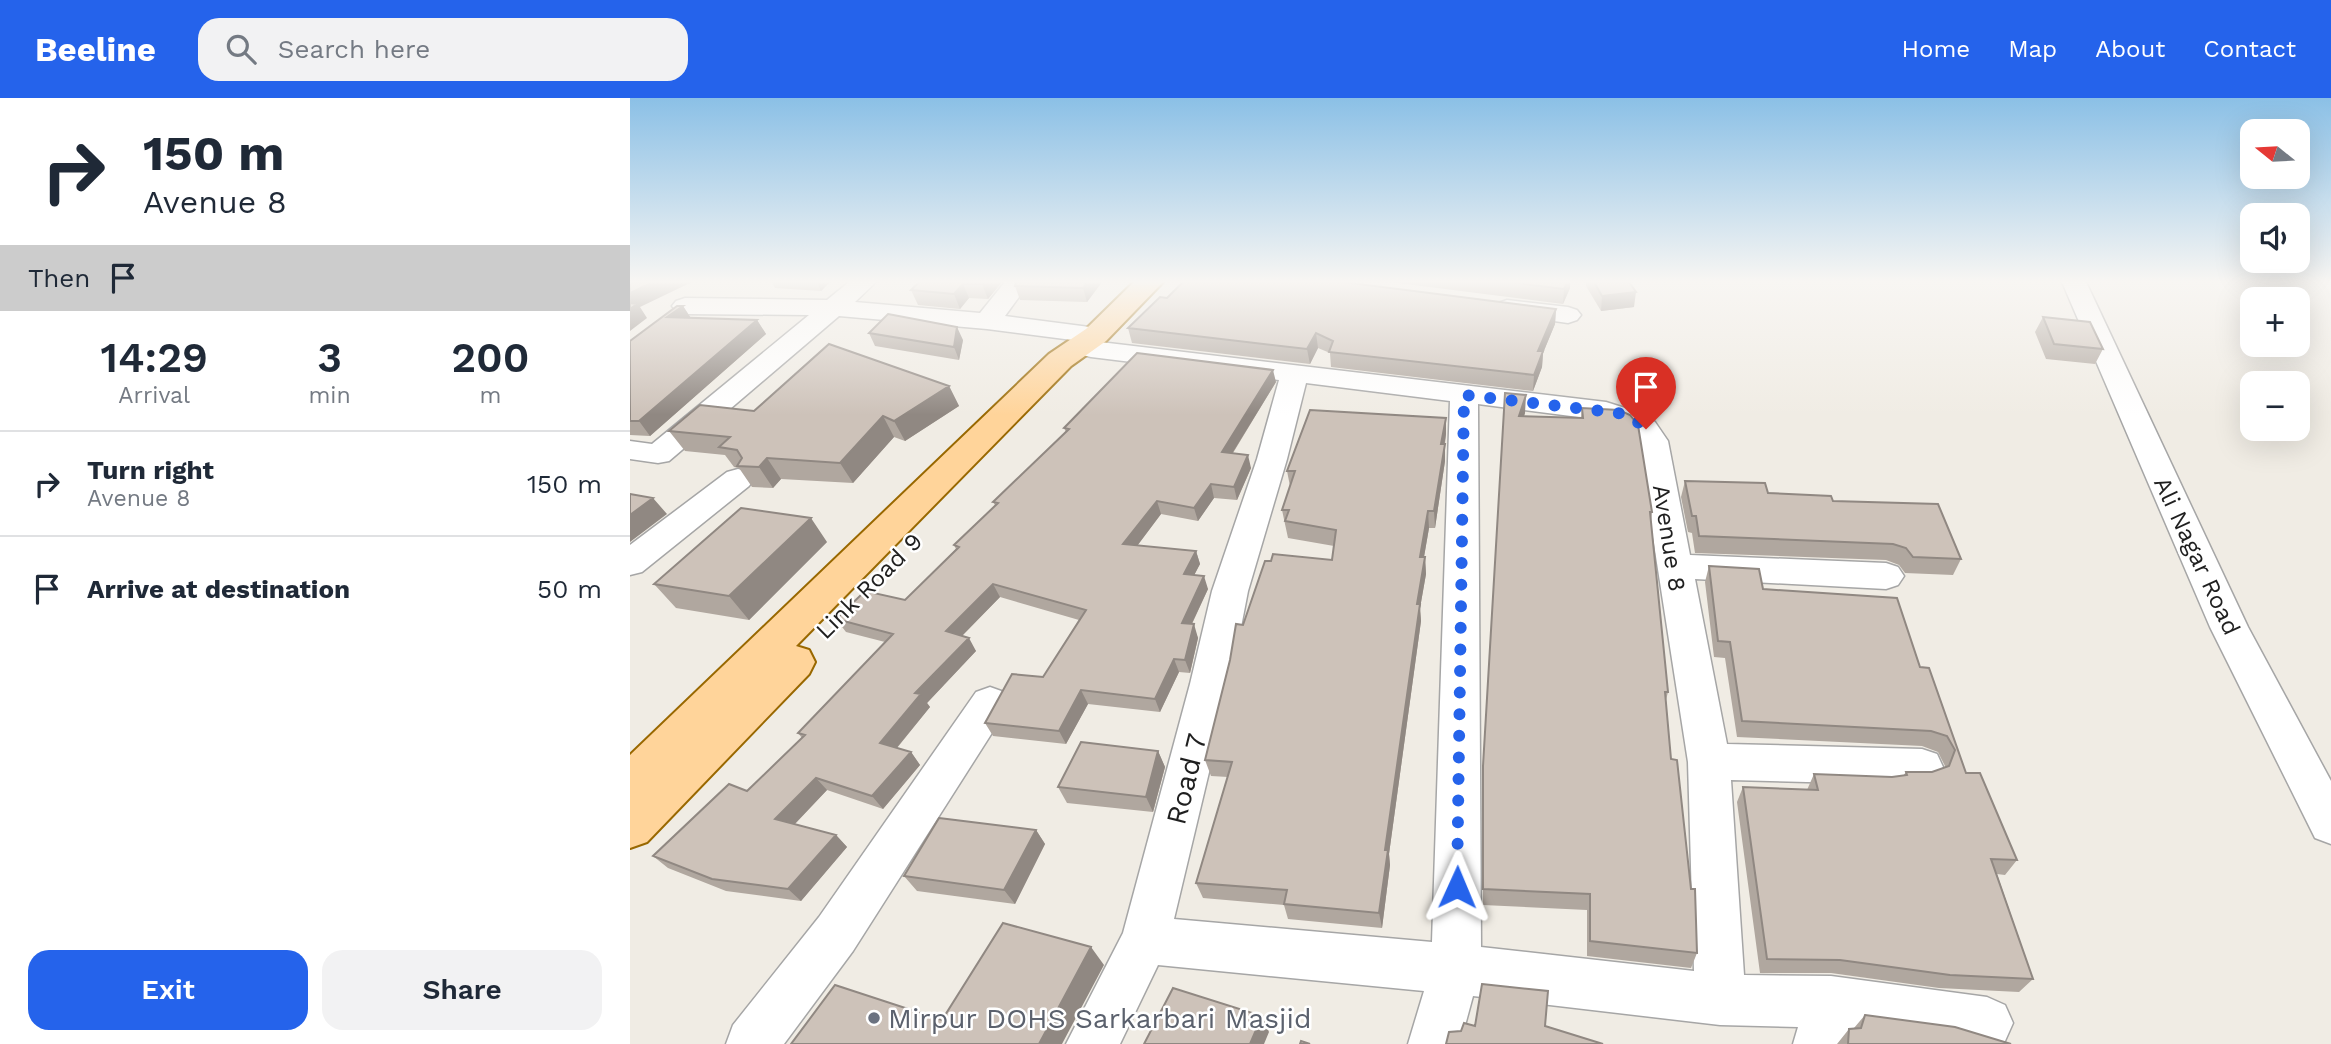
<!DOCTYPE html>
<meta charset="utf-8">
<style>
:root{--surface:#fff;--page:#f2f2f3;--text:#1f2937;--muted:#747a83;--line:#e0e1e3;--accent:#2563eb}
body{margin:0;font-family:"Work Sans",sans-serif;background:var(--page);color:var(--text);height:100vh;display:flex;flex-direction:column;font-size:26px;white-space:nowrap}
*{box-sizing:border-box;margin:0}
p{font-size:23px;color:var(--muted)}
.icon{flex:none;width:38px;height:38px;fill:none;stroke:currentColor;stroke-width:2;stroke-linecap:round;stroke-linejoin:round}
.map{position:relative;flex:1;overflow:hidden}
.sheet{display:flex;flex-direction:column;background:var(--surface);width:630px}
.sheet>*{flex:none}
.hud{background:#fff;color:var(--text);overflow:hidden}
.needle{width:46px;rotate:288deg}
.fabs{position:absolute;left:1610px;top:21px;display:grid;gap:14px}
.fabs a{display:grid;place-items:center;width:70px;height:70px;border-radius:14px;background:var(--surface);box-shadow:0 7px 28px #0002;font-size:35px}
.pin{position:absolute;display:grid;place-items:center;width:60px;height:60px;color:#fff;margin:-72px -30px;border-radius:50% 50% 50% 0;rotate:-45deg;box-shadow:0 0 7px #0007}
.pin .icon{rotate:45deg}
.me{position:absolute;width:77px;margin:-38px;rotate:1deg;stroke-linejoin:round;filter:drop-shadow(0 0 5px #0008)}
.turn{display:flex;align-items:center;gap:24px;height:147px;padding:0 28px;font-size:32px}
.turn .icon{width:91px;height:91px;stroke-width:2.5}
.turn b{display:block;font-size:49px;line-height:60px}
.then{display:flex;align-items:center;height:66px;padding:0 28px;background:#0003;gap:14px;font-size:26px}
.eta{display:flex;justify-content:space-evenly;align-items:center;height:119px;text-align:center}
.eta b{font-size:42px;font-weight:600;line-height:49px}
.primary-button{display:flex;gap:14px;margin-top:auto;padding:14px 28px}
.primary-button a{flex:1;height:80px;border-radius:21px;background:var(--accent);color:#fff;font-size:28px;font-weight:600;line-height:80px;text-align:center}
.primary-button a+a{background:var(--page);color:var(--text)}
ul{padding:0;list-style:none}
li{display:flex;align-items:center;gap:21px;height:105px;padding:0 28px;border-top:2px solid var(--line)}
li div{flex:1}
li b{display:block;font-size:26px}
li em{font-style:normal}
header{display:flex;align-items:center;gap:42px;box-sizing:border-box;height:98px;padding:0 35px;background:var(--accent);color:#fff}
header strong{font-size:33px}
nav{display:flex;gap:38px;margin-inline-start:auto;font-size:24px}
.search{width:490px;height:63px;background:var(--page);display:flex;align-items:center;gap:18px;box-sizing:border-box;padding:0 24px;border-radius:21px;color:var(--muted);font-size:26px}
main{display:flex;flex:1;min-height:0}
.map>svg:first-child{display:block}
</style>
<header>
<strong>Beeline</strong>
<div class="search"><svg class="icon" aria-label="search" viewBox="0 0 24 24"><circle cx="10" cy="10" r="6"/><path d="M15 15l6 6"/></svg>Search here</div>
<nav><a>Home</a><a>Map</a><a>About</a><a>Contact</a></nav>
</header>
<main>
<section class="sheet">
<div class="hud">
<div class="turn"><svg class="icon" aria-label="right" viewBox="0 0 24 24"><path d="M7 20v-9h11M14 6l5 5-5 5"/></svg><div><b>150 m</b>Avenue 8</div></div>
<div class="then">Then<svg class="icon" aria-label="arrive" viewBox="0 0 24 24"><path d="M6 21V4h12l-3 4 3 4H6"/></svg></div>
</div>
<div class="eta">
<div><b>14:29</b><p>Arrival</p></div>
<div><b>3</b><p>min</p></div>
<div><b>200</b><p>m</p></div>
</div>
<ul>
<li><svg class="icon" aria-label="right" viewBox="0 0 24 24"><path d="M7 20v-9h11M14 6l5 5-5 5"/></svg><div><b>Turn right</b><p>Avenue 8</p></div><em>150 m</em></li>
<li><svg class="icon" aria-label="arrive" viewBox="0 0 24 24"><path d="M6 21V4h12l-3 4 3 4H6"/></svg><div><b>Arrive at destination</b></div><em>50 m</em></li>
</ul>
<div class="primary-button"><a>Exit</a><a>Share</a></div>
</section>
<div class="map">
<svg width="1701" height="946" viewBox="0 0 1701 946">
<rect width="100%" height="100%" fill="#f0ece4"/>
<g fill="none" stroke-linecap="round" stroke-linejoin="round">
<g stroke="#a6a6a6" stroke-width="3">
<path id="minor" d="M219 184H246L225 204 350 215 375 184H400L375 218 475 231 479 237 475 243 470 244 976 304 1014 316 1025 324 1038 343 1060 457 1256 465 1268 469 1274 478 1268 487 1256 491 1065 481 1097 646 1292 651 1307 656 1313 669 1307 682 1292 687 1101 682 1114 877 1201 878 1357 899 1375 907 1383 925 1375 943 1369 946H1321L1219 932 1215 946H1163L1168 929 1090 927 843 898 830 946H778L794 893 528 867 490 946H436L493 835 560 586 582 493 627 361 649 282 461 259 452 257 448 251 452 245 458 244 357 231 209 218 39 363 28 365 0 361V343L22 346 179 217 55 216 46 213 42 208 46 203 55 200 197 202ZM676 285 820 303 802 844 544 821 600 586 618 493 657 361ZM848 306 980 323 999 332 1008 343 1058 664 1064 873 851 849Z
M1432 184H1456L1618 529 1701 683V746L1685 740 1580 529Z
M877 202 938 209 947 212 951 217 947 222 938 225 868 215 864 210 868 205Z
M108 371 119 374 124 381 119 388 12 474 0 477V447L97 374Z
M360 589 374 594 380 605 374 616 223 853 154 946H96L103 927 189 819 346 594Z"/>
</g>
<g stroke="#996800" stroke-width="4">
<path id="major" d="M504 184H533L476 243 441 268 166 548 179 552 185 564 179 576 17 744 0 750V657L419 256 456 231Z"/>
</g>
<use href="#minor" fill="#fff" fill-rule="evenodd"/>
<use href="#major" fill="#ffd49a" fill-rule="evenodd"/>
</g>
<path fill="#b0a79f" d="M142 184H200L191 193 145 190Z
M289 184H372L358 201 339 200 330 211 288 207 281 192Z
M472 184 457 204 390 202 385 188Z
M760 184H940V190L933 206Z
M956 184H999L1004 209 971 213 956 188Z
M537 200 926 211 925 226 913 255 912 269 903 293 701 269 700 255 688 250 680 266 502 245 498 230Z
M53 208 61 220 127 222 136 236 20 338 0 337V243Z
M1413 219 1473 251 1465 266 1416 261 1405 234Z
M239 235 333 242 329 262 245 248Z
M646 284 603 355 621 370 607 402 584 400 568 423 531 416 507 448 566 453 570 466 564 477 578 491 562 526 568 540 560 575 549 574 530 614 458 606 436 646 363 638 355 625 413 579 449 522 370 499 332 538 346 553 297 605 300 609 267 650 281 654 290 667 253 711 197 692 165 726 206 737 217 749 171 803 96 793 38 770 23 758 117 693 172 640 168 635 255 544 216 534 206 521 275 502 326 451 324 447 365 407 363 404 436 334 434 330Z
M319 288 329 308 275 343 264 339 223 385 151 381 143 390 122 389 109 370 104 369 95 357 55 353 39 333 124 313Z
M875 295 895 315 894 318 951 320 952 310 1022 414 1021 423 1038 594 1036 602 1041 661 1067 855 1061 870 957 858V812L853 807V668Z
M816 336 815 346V363L805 430H799L794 459H795L796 476 790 510 791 523 759 756 760 767 752 830 658 821 654 807 573 800 566 785 598 679 581 678 575 662 613 527 702 462 704 448 658 440 652 412 660 388 657 373Z
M1055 383 1203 403 1331 461 1323 477 1275 475 1269 467 1256 462 1065 455 1062 435 1058 434 1051 399Z
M197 444 119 522 46 510 24 486Z
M1079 468 1133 491 1290 569 1336 675 1387 762 1375 777 1367 776 1403 881 1389 894 1309 890 1201 875H1130L1107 704 1113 689 1177 692 1184 676 1262 679 1273 678 1276 674H1302L1315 669V668L1308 654 1292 648 1107 639 1095 560 1084 559 1075 484Z
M528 653 535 669 523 714 437 705 428 689Z
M406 732 415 746 385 806 287 793 274 778Z
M1235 917 1381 946H1207L1219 931 1224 930Z"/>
<path fill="#908882" d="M23 184H62L10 209 17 220 0 233V195Z
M187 184H200L191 193Z
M354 184H372L358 201 352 186Z
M457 184H472L457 204 453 190Z
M937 184H940V190L933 206 934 191Z
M333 186 339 200 330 211 324 196Z
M1006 194 1004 209 971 213 972 198Z
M53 208 62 222 37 219Z
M926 211 925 226 913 255 912 269 903 293 904 277 908 253Z
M127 222 136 236 20 338 9 323Z
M327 229 333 242 329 262 324 249Z
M686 235 688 250 680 266 677 251Z
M643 272 646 284 595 367 592 354Z
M319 288 329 308 275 343 264 323Z
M896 297 895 315 888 335 889 318Z
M253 318 264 339 223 385 210 365Z
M816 320V336L812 362 811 346Z
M815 346V363L805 430 804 413Z
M618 357 621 370 607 402 604 389Z
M137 360 151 381 143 390 129 369Z
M581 386 584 400 568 423 564 410Z
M23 400 37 416 0 444V417Z
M527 403 531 416 498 460 493 446Z
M798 413 799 430 791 476 790 459Z
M181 420 197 444 119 522 99 498Z
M566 453 570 466 558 489 554 476Z
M795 459 796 476 790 510 791 523 759 756 760 767 752 830 749 815 755 752 787 506Z
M574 478 578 491 556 538 552 525Z
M363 486 370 499 324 546 316 533Z
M564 526 568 540 560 575 555 562Z
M339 540 346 553 297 605 300 609 260 658 250 645 285 595Z
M544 561 549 574 530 614 525 601Z
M451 592 458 606 436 646 429 633Z
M528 653 535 669 523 714 516 699Z
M281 654 290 667 253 711 242 698Z
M186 680 197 692 158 733 145 721Z
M406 732 415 746 385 806 374 792Z
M206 737 217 749 171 803 158 791Z
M461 849 474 867 432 946H409Z
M632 918 639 934 634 946H620Z"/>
<path fill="#cdc2b9" stroke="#908882" stroke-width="2" d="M0 184H23L0 195Z
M289 184H354L352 186H333L324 196 281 192Z
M386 184H457L453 190 385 188Z
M553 184H713L926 211 908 253H913L904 277 699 254 703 243 686 235 677 251 498 230 530 199 537 200Z
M879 184H937L934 191Z
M964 184H999L1006 194 972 198Z
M0 205 7 206 0 211Z
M47 208H53L37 219 127 222 9 323H0V243Z
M258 216 327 229 324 249 239 235Z
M1413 219 1460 224 1473 251 1424 246Z
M199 246 319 288 264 323 253 318 210 365 137 360 129 369 107 368 112 360 107 352 89 349 100 339 39 333 70 307 124 313Z
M507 255 643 272 592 354 618 357 604 389 581 386 564 410 527 403 493 446 566 453 554 476 574 478 552 525 564 526 555 562 544 561 525 601 451 592 429 633 355 625 382 576 413 579 456 512 363 486 316 533 339 540 285 595 291 596 250 645 281 654 242 698 186 680 145 721 206 737 158 791 82 781 23 758 99 686 117 693 175 637 168 635 263 536 206 521 235 493 275 502 329 449 324 447 368 405 363 404 439 331 434 330Z
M875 295 896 297 889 318 953 320 952 310 989 312 1000 317 1008 327 1022 414H1020L1038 594H1035L1041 661 1047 662 1061 791H1065L1067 855 960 843V796L853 791V668Z
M680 312 816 320 811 346H815L804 413H798L790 459H795L787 506H790L755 752H758L749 815 654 806 657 792 566 785 602 664 575 662 600 562 606 526 613 527 635 463H641L643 456 702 462 706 432 655 423 659 412H652L665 373H657Z
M1055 383 1135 385 1138 395 1201 398 1203 403 1308 406 1331 461 1283 459 1276 450 1263 446 1069 438 1066 418H1062Z
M0 396 23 400 0 417Z
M111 410 181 420 99 498 24 486Z
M1079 468 1129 471 1133 491 1267 500 1290 569 1299 570 1336 675H1350L1387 762 1361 761 1403 881 1320 877 1210 862 1137 861 1113 689 1188 692 1184 676 1262 679 1277 677 1276 674H1302L1319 668 1325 652 1317 638 1301 633 1112 623 1100 544 1088 543Z
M451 644 528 653 516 699 428 689Z
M309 720 406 732 374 792 274 778Z
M373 825 461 849 409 946H161L205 887 312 922Z
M852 886 918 893 915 928 973 946H816L819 934 831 933 834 925 845 928Z
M543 890 632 918 620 946H514Z
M1235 917 1325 929 1381 946H1218L1219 931 1231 930Z
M671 943 680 946H670Z"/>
<linearGradient id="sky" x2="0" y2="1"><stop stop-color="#8bc0e6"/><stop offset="0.58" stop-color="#f8f6f3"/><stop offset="1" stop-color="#f8f6f3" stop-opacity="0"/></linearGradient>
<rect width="1701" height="317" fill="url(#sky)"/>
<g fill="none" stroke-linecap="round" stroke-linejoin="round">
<path stroke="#2563eb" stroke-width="12" stroke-dasharray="0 21.6" d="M827 789 834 297 988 315 1005 322 1016 331"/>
</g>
<circle fill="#6b7280" stroke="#fff" stroke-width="2.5" cx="244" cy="920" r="7"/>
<g text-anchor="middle" stroke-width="5" stroke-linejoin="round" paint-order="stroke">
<g font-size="24" fill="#1f1f1f" stroke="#fff">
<text transform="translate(1039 440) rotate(81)" y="8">Avenue 8</text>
<text transform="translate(1567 458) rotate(65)" y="8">Ali Nagar Road</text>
<text transform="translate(239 488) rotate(-45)" y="8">Link Road 9</text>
</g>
<g font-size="28" fill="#1f1f1f" stroke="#fff">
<text transform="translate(556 681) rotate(-76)" y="10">Road 7</text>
</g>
<g font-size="28" fill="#5b616d" stroke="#fff" text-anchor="start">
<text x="258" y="930">Mirpur DOHS Sarkarbari Masjid</text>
</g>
</g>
</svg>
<div class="fabs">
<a><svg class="needle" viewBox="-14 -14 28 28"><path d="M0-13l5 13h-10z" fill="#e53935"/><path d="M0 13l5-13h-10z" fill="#747a83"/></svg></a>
<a><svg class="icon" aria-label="sound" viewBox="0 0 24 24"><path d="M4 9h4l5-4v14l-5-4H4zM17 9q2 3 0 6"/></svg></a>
<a>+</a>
<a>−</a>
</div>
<div class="pin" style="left:1016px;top:331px;background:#d93025"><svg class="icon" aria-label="arrive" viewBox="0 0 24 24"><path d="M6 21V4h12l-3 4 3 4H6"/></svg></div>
<svg class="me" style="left:827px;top:789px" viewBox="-20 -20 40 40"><path d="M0-17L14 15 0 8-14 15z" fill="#2563eb" stroke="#fff" stroke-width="4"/></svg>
</div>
</main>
